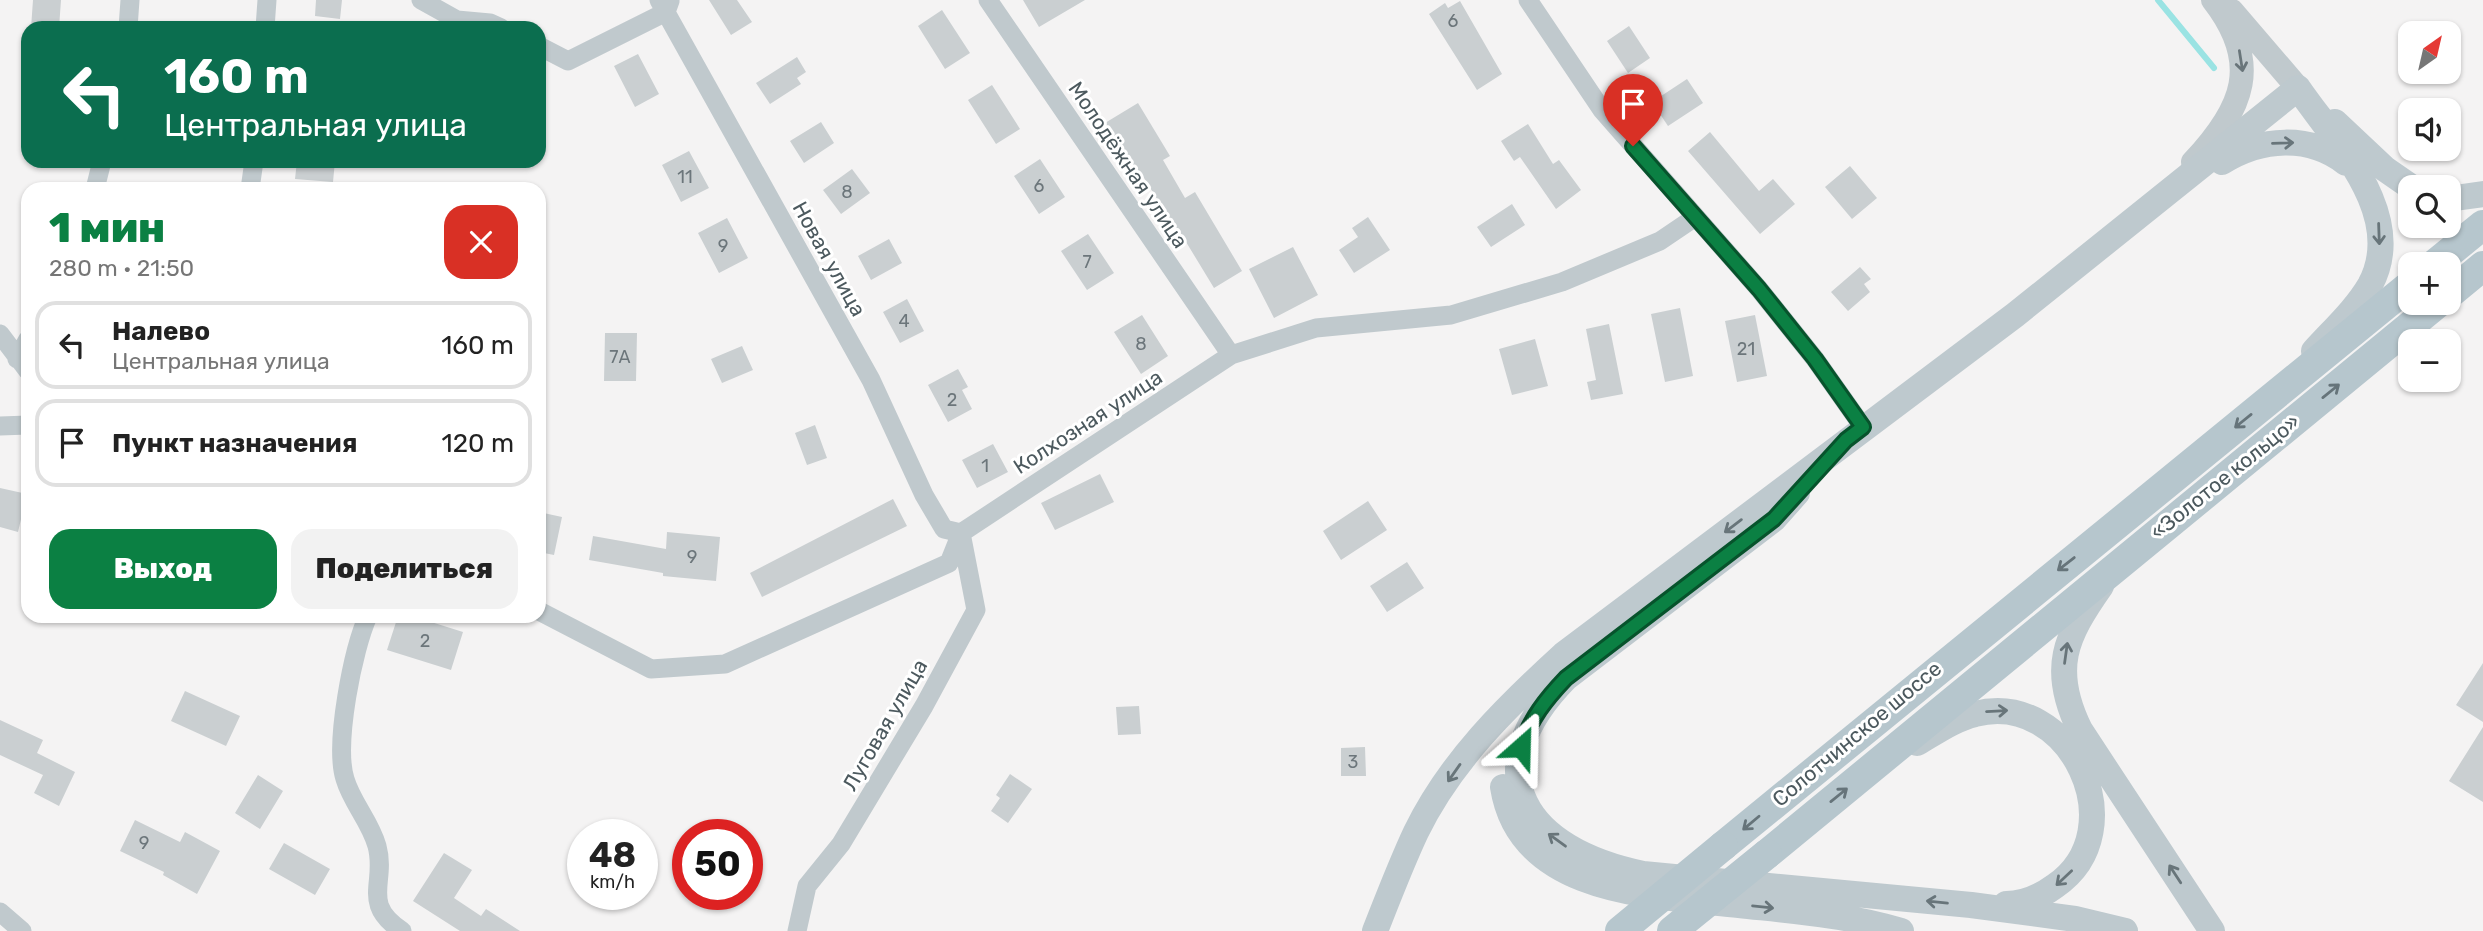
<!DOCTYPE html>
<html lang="ru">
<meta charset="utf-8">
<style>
:root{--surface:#fff;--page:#f2f2f2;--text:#222;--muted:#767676;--line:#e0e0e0;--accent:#0b8043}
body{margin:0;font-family:Rubik,sans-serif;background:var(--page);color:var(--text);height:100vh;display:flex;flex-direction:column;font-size:26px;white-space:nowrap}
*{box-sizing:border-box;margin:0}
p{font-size:23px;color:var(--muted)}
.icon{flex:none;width:38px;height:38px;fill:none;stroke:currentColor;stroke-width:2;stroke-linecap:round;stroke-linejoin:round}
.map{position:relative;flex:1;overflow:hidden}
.drawer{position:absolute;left:21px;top:182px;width:525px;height:441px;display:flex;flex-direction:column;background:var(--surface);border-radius:21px;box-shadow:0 2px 5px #0004}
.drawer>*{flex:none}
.guide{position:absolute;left:21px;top:21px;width:525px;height:147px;border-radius:21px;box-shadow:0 2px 5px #0004;background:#0b6e4f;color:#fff;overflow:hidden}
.needle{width:46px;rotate:34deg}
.controls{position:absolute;left:2398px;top:21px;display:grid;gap:14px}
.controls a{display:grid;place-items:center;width:63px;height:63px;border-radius:14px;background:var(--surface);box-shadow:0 2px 5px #0004;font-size:35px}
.speed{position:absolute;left:567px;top:819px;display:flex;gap:14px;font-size:35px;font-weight:700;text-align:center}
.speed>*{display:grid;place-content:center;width:91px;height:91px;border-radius:50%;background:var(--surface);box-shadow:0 2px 5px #0004;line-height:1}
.speed small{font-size:18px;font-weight:400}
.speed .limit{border:10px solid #d22;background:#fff;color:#111}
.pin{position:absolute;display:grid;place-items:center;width:60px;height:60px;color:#fff;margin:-72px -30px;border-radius:50% 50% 50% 0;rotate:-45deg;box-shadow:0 0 7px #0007}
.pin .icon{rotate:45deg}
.me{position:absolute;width:77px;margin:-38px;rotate:25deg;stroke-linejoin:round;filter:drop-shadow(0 0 5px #0008)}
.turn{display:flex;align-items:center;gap:24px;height:147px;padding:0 28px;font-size:32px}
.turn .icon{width:91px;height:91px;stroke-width:2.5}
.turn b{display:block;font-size:49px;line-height:60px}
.round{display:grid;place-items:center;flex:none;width:74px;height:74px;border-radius:21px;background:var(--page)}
.overview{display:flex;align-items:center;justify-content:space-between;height:119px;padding:0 28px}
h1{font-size:42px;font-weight:800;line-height:52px;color:var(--accent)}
.primary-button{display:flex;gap:14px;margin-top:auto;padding:14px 28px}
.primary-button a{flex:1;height:80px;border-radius:21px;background:var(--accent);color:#fff;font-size:28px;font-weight:800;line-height:80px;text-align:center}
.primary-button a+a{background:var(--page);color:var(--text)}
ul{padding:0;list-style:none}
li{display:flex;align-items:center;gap:21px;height:88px;margin:0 14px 10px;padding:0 14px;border:4px solid var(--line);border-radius:21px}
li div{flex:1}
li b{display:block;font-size:26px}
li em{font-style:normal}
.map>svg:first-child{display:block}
</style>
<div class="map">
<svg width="2483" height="931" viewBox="0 0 2483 931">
<rect width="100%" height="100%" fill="#f4f3f3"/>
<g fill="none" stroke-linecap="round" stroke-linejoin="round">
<path stroke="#9ae3e3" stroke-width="6" d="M2158 0 2214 68"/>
</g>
<path fill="#cacfd1" d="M33 0H61L59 28H31Z
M316 0H342L340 19 315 16Z
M709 0H737L752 22 731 35Z
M1023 0H1085L1039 27Z
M1460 1 1502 74 1477 90 1429 14 1445 3 1448 8Z
M942 10 970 53 945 69 918 26Z
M1629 26 1650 58 1628 73 1607 41Z
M638 54 659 94 635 107 614 66Z
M797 57 806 72 797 78 801 84 770 104 756 83Z
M1687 79 1703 103 1668 126 1652 102Z
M992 85 1020 129 996 144 968 100Z
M1138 103 1170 156 1163 160 1185 198 1195 192 1242 271 1214 288 1180 232 1178 233 1141 173 1137 176 1105 123Z
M821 122 834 143 804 163 790 141Z
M1528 124 1553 164 1559 160 1581 190 1556 209 1520 157 1514 161 1501 141Z
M1710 132 1759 191 1773 179 1795 204 1760 234 1688 151Z
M689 151 709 188 681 202 662 165Z
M1040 159 1065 197 1039 214 1014 176Z
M297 161H335L333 182 295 179Z
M1850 166 1877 198 1852 219 1825 187Z
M852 169 870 193 841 214 823 190Z
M1512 204 1525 225 1491 247 1477 227Z
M1368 217 1390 250 1354 273 1339 250 1358 237 1352 228Z
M727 218 748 258 719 273 698 233Z
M1088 234 1114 273 1087 290 1061 251Z
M889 239 902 263 871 280 858 256Z
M1293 247 1318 295 1274 318 1249 269Z
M1860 267 1871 279 1864 284 1870 292 1848 311 1831 292Z
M907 299 924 331 900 343 883 312Z
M1680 308 1693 376 1665 382 1651 314Z
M1142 315 1168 356 1141 374 1114 332Z
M1755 315 1767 376 1737 382 1725 321Z
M1609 324 1623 394 1591 400 1587 382 1596 380 1586 329Z
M605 333H637L636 381H604Z
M1535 339 1548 386 1512 395 1499 349Z
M742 346 753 370 722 383 711 359Z
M958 369 968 387 962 390 972 409 948 422 928 385Z
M815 425 827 458 807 465 795 433Z
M993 444 1008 472 977 488 962 460Z
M1100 474 1114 502 1055 530 1041 503Z
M0 488 27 494 18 532 0 527Z
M893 499 907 526 762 597 750 573Z
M1368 501 1387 530 1341 560 1323 531Z
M539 512 562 517 554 555 539 552Z
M667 532 720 537 716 581 663 576V573L589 560 593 536 666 549Z
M1407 562 1424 588 1387 612 1370 586Z
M398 616H412L463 632 451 670 387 650Z
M2483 663V722L2456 705Z
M185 691 240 716 226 746 171 721Z
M1139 706 1141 734 1118 735 1116 707Z
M0 720 43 740 37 753 75 772 59 806 34 793 43 775 0 755Z
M2483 727V802L2449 781Z
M1365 747 1366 776H1341V748Z
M1010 774 1032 789 1008 823 991 811 1000 798 996 795Z
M258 775 283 791 260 829 235 813Z
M135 820 180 842 185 832 220 851 197 894 163 875 164 872 120 851Z
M284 843 330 869 315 895 269 869Z
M444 853 472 870 454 898 481 916 486 909 520 931H460L413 901Z"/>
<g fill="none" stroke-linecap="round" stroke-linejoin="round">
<path stroke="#c0c9cd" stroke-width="19" d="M421 0 457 20 490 23 501 28
M659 0 871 380 924 495 944 529 961 533 976 610 924 706 841 844 807 886 797 931
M988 0 1231 355
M1528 0 1602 110 1759 289 1815 359 1863 427
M128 28 130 0
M265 28 267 0
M539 46 568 61 666 12 670 1
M95 189 102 161
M250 189 254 161
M0 334 28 371
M17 359 28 339
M0 426 28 425
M539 611 651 669 725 664 949 563 961 533 1231 355 1316 328 1451 315 1562 282 1660 241 1694 218
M368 616C353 649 334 744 345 779 352 803 370 821 377 846 387 883 360 903 402 931
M0 912 22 931"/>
<path stroke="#c0c9cd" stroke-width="24" d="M2232 11 2298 88
M2193 162C2244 108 2262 63 2213 0"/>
<path stroke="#bec9ce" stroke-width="26" d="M2298 88C2335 142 2408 215 2370 285 2356 309 2333 330 2314 351
M2335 122 2385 169 2411 187
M2222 162C2261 138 2309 134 2346 163
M2448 199 2483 194
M1797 493 1774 519 1566 678C1472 774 1526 850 1643 874L1971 905 2075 919 2125 931
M2101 586C2065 637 2050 669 2080 730L2212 931
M1917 743C1936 732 1954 719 1975 714 2070 689 2137 830 2055 886 2040 897 2025 904 2006 904
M1503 787C1520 895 1654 896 1739 905 1794 911 1848 915 1901 931
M1375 931C1388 898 1401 864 1416 832 1450 762 1506 707 1563 655L2015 315 2298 88"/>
<path stroke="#b6c6cd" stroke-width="30" d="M2435 264 2483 225
M2448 295 2483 266
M1723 846 2410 285
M1767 854 2438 303"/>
<path stroke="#b6c6cd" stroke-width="30" d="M1620 931 1723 846
M1672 931 1767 854"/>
</g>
<defs><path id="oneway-shaft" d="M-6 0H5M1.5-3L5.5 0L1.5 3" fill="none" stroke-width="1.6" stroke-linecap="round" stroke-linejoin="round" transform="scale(1.75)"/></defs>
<use stroke="#69757a" href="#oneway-shaft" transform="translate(2241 61) rotate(81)"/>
<g stroke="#68757a">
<use href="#oneway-shaft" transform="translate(2283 143) rotate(-2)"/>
<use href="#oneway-shaft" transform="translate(2379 234) rotate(88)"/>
<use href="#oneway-shaft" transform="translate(1733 526) rotate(143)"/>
<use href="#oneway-shaft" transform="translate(2066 653) rotate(-82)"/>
<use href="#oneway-shaft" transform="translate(1997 711) rotate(-3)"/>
<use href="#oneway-shaft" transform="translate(1454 773) rotate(125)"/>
<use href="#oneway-shaft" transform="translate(1557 840) rotate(-144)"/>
<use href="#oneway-shaft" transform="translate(2175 874) rotate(-123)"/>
<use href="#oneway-shaft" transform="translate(2064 878) rotate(137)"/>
<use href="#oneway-shaft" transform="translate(1937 902) rotate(-174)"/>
<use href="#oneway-shaft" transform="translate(1763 907) rotate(6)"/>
</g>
<g stroke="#66747a">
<use href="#oneway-shaft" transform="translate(2331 391) rotate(-39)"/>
<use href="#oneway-shaft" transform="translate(2243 421) rotate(141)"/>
<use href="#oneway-shaft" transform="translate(2066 564) rotate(142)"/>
<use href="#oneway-shaft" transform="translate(1839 795) rotate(-39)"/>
<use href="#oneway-shaft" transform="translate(1751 823) rotate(140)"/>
</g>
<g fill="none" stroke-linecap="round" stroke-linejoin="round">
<g stroke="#07532c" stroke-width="18">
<path id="route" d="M1521 747C1530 719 1546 699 1566 678L1774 519 1846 440 1863 427 1815 359 1759 289 1633 146"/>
</g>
<use href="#route" stroke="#0b8043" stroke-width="12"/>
</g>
<g text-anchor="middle" stroke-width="6" stroke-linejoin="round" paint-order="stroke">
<g font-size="18" fill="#6c767b">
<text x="1453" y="27">6</text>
<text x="685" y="183">11</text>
<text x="1039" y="192">6</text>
<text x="847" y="198">8</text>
<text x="723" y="252">9</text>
<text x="1087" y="268">7</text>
<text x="904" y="327">4</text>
<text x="1141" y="350">8</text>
<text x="1746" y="355">21</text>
<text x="620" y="363">7А</text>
<text x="952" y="406">2</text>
<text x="985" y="472">1</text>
<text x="692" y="563">9</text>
<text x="425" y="647">2</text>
<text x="1353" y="768">3</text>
<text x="144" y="849">9</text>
</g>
<g font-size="21" fill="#4c595e" stroke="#fff">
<text transform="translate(1128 165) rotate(56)" y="7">Молодёжная улица</text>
<text transform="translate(829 259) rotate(61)" y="7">Новая улица</text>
<text transform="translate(1088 422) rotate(-33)" y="7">Колхозная улица</text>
<text transform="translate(2225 477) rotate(-39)" y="7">«Золотое кольцо»</text>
<text transform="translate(885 725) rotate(-60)" y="7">Луговая улица</text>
<text transform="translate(1857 734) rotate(-40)" y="7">Солотчинское шоссе</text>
</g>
</g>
</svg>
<div class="controls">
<a><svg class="needle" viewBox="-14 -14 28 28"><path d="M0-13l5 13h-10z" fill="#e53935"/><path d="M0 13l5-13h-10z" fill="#767676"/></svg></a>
<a><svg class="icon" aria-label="sound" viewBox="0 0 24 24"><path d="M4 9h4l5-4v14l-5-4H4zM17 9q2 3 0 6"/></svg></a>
<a><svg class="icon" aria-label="search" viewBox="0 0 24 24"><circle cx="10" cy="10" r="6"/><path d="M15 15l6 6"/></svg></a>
<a>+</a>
<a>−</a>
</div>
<div class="speed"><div>48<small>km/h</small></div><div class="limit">50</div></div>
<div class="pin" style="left:1633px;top:146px;background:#d93025"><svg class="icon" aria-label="arrive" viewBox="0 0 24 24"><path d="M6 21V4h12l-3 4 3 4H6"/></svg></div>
<svg class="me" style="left:1521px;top:747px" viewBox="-20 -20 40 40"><path d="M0-17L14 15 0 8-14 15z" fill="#0b8043" stroke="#fff" stroke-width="4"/></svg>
<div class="guide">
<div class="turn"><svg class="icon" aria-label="left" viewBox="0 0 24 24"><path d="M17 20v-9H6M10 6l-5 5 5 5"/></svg><div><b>160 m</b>Центральная улица</div></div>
</div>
<section class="drawer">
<div class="overview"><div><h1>1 мин</h1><p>280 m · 21:50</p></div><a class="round" style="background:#d93025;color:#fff"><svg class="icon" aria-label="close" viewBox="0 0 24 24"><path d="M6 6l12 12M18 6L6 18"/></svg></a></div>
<ul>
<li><svg class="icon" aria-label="left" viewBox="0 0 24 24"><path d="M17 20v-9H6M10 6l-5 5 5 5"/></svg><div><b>Налево</b><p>Центральная улица</p></div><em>160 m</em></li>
<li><svg class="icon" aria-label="arrive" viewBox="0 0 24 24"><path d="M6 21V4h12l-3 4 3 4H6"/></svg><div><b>Пункт назначения</b></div><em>120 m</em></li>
</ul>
<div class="primary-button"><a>Выход</a><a>Поделиться</a></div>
</section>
</div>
